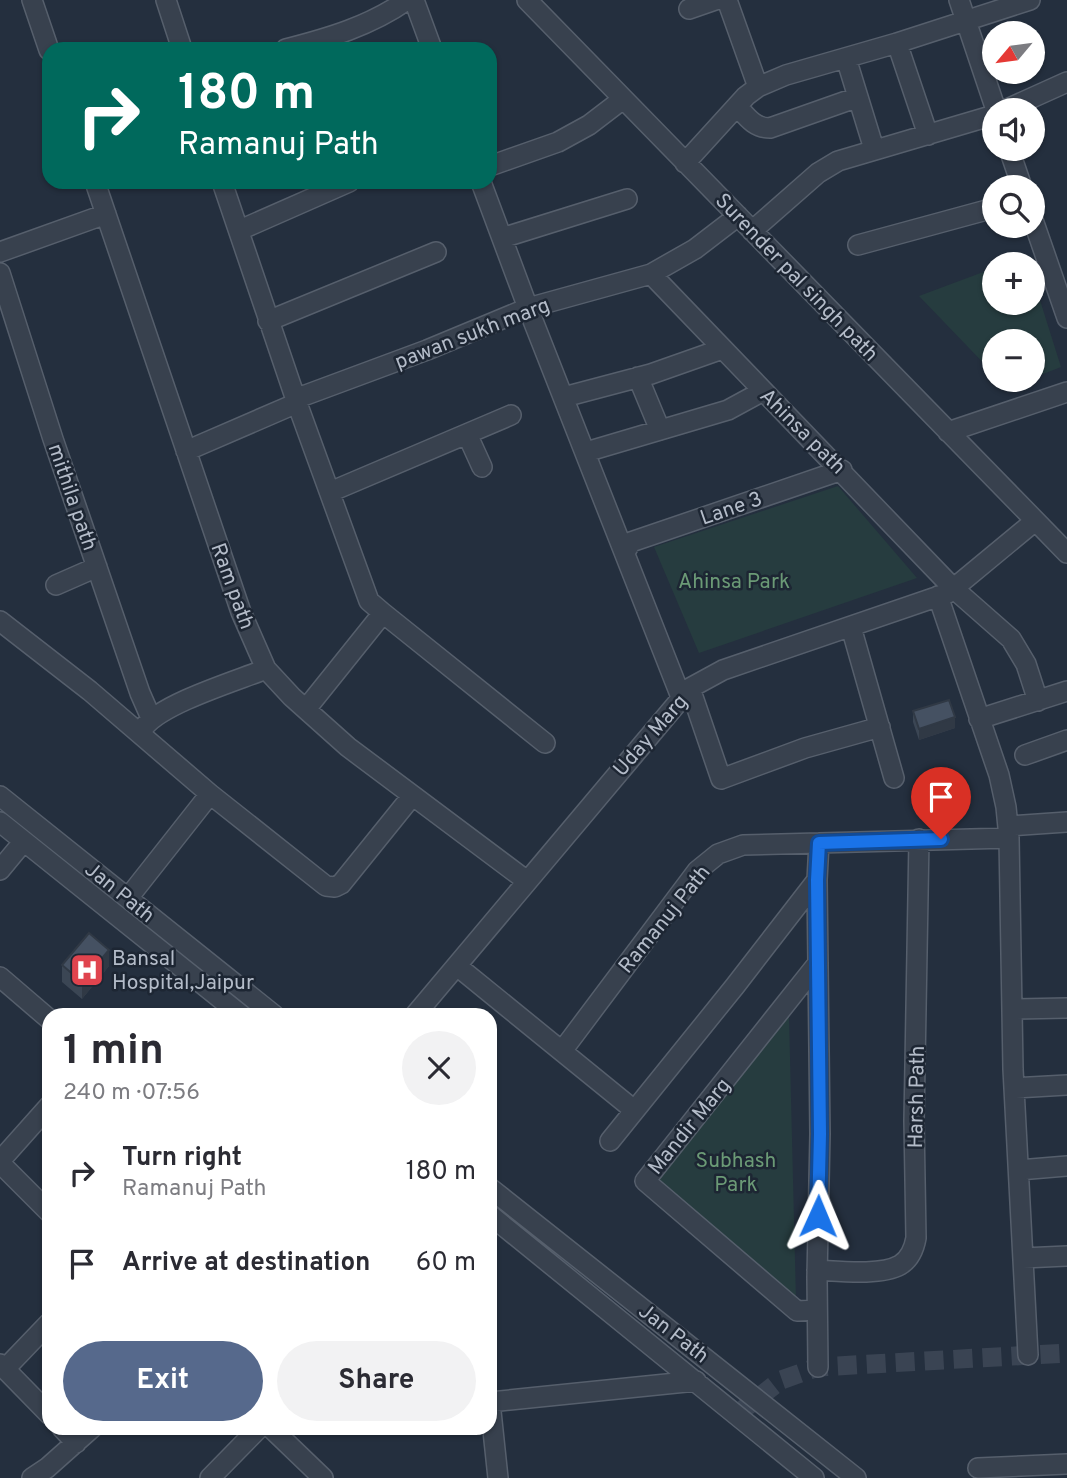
<!DOCTYPE html>
<meta charset="utf-8">
<style>
:root{--surface:#fff;--page:#f2f2f3;--text:#2b2b33;--muted:#7c7c81;--accent:#56698c}
body{margin:0;font-family:Overpass,sans-serif;background:var(--page);color:var(--text);height:100vh;display:flex;flex-direction:column;font-size:26px;white-space:nowrap}
*{box-sizing:border-box;margin:0}
p{font-size:23px;color:var(--muted)}
.icon{flex:none;width:38px;height:38px;fill:none;stroke:currentColor;stroke-width:2;stroke-linecap:round;stroke-linejoin:round}
.map{position:relative;flex:1;overflow:hidden}
.sheet{position:absolute;left:42px;top:1008px;width:455px;height:427px;display:flex;flex-direction:column;background:var(--surface);border-radius:21px;box-shadow:0 2px 5px #0004}
.sheet>*{flex:none}
.top-card{position:absolute;left:42px;top:42px;width:455px;height:147px;border-radius:21px;box-shadow:0 2px 5px #0004;background:#00695c;color:#fff;overflow:hidden}
.needle{width:46px;rotate:241deg}
.controls{position:absolute;left:982px;top:21px;display:grid;gap:14px}
.controls a{display:grid;place-items:center;width:63px;height:63px;border-radius:50%;background:var(--surface);box-shadow:0 2px 5px #0004;font-size:35px}
.pin{position:absolute;display:grid;place-items:center;width:60px;height:60px;color:#fff;margin:-72px -30px;border-radius:50% 50% 50% 0;rotate:-45deg;box-shadow:0 0 7px #0007}
.pin .icon{rotate:45deg}
.me{position:absolute;width:77px;margin:-38px;rotate:1deg;stroke-linejoin:round;filter:drop-shadow(0 0 5px #0008)}
.turn{display:flex;align-items:center;gap:24px;height:147px;padding:0 21px;font-size:32px}
.turn .icon{width:91px;height:91px;stroke-width:2.5}
.turn b{display:block;font-size:49px;line-height:60px}
.round{display:grid;place-items:center;flex:none;width:74px;height:74px;border-radius:37px;background:var(--page)}
.headline{display:flex;align-items:center;justify-content:space-between;height:119px;padding:0 21px}
h1{font-size:42px;font-weight:700;line-height:52px}
.cta{display:flex;gap:14px;margin-top:auto;padding:14px 21px}
.cta a{flex:1;height:80px;border-radius:42px;background:var(--accent);color:#fff;font-size:28px;font-weight:700;line-height:80px;text-align:center}
.cta a+a{background:var(--page);color:var(--text)}
ul{padding:0;list-style:none}
li{display:flex;align-items:center;gap:21px;height:91px;padding:0 21px}
li div{flex:1}
li b{display:block;font-size:26px}
li em{font-style:normal}
.map>svg:first-child{display:block}
</style>
<div class="map">
<svg width="1067" height="1478" viewBox="0 0 1067 1478">
<rect width="100%" height="100%" fill="#242f3e"/>
<path fill="#263c3f" d="M994 268V303H1032L1033 278 1061 367 1033 378 1032 341H994V374L919 296Z
M838 486 917 578 699 653 654 547Z
M786 1005 789 1017 796 1300 655 1180Z"/>
<g fill="none" stroke-linecap="round" stroke-linejoin="round">
<path stroke="#3a4453" stroke-width="19" stroke-dasharray="19 10" stroke-linecap="butt" d="M736 1415 781 1380 818 1367 1067 1353"/>
<g stroke="#565f6c" stroke-width="22">
<path id="minor" d="M32 0 49 50
M166 0 182 49
M414 0 432 49
M527 0 1067 553
M727 0 758 87
M959 0 996 110
M689 9 715 0
M897 43 928 135
M286 49C329 38 370 26 407 0
M846 58 874 149
M737 106C747 117 754 128 770 128L858 97
M1005 110 1067 82
M1009 149 1022 187
M685 163 746 96 758 87 786 75 897 43 1030 0
M490 166 558 142 589 125 623 99
M95 182 241 612 266 669 292 697 348 747 527 881
M222 182 297 403
M481 182 528 308 681 697
M1032 217 1067 318
M240 230 349 182
M752 231 818 173 838 161 994 115
M502 238 627 199
M858 245 994 208
M0 252 106 214
M0 273 53 439 140 693 151 718
M651 274 953 588 1011 639 1026 664 1038 701
M268 321 436 252
M638 377 660 430
M564 397 651 374 722 349
M295 399 427 350 528 308 651 274 695 249 738 216
M948 432 1067 392
M467 434 482 467
M186 451 297 403 369 601 383 613
M586 452 728 410 763 391
M330 492 511 415
M625 552 631 542 842 470
M56 585 97 567
M938 596 999 775 1006 807 1009 838 1013 1069 1028 1355
M0 621 90 691 210 794
M851 627 894 778
M690 688 721 779 805 748 880 727
M306 709 383 613 545 743
M979 719 1067 691
M144 727C163 703 236 681 266 669
M1025 755 1067 740
M0 796 274 1015
M0 822 241 1015
M1008 826 1067 822
M0 870 24 841
M128 898 210 794 326 886 335 887 341 884 412 796
M457 966 634 1110
M0 977 49 1019
M1012 1009 1067 1008
M415 1015 690 688 723 670 948 593 1035 521
M562 1051 697 871 718 854 743 845 1009 838
M1014 1088 1067 1085
M610 1141 735 986 817 880
M0 1161 49 1106
M0 1163 49 1212
M1019 1170 1067 1166
M490 1188 856 1478
M490 1215 814 1478
M1023 1258 1067 1256
M817 1270C838 1271 881 1276 900 1265 910 1259 914 1249 916 1238L914 1121 919 839
M817 1310 797 1311 645 1181 818 963
M0 1364 49 1414
M818 1367 817 1277 820 1134 817 880 819 843
M5 1369 49 1323
M62 1428 76 1443
M271 1428 323 1478
M978 1468 1067 1464
M32 1478 47 1468 92 1428
M210 1478 259 1428
M498 1478 490 1402 696 1381"/>
</g>
<use href="#minor" stroke="#38414e" stroke-width="19"/>
</g>
<path fill="#3b4654" d="M913 711 955 728 919 740 913 722Z
M62 965 109 966 82 999 62 982Z"/>
<path fill="#303945" d="M955 717V728L919 740V729Z
M109 950V966L82 999V982Z"/>
<path fill="#455162" stroke="#303945" stroke-width="2" d="M949 700 955 717 919 729 913 711Z
M89 933 109 950 82 982 62 965Z"/>
<g fill="none" stroke-linecap="round" stroke-linejoin="round">
<g stroke="#114b97" stroke-width="18">
<path id="route" d="M818 1216 820 1134 817 880 819 843 941 839"/>
</g>
<use href="#route" stroke="#1a73e8" stroke-width="12"/>
</g>
<defs>
<g id="hospital-square" transform="scale(1.75)"><rect x="-9" y="-9" width="18" height="18" rx="4" fill="#e0444e" stroke="#1d2633"/><path d="M-5-5h3v3.5h4V-5h3V5h-3V1.5h-4V5h-3Z" fill="#fff"/></g>
</defs>
<g fill-rule="evenodd">
<use href="#hospital-square" x="87" y="970"/>
</g>
<g text-anchor="middle" stroke-width="5" stroke-linejoin="round" paint-order="stroke">
<g font-size="21" fill="#b4bcc9" stroke="#1d2633">
<text transform="translate(797 277) rotate(46)" y="7">Surender pal singh path</text>
<text transform="translate(472 333) rotate(-21)" y="7">pawan sukh marg</text>
<text transform="translate(803 431) rotate(45)" y="7">Ahinsa path</text>
<text transform="translate(73 497) rotate(71)" y="7">mithila path</text>
<text transform="translate(731 508) rotate(-19)" y="7">Lane 3</text>
<text transform="translate(233 586) rotate(70)" y="7">Ram path</text>
<text transform="translate(650 735) rotate(-49)" y="7">Uday Marg</text>
<text transform="translate(120 892) rotate(39)" y="7">Jan Path</text>
<text transform="translate(664 919) rotate(-51)" y="7">Ramanuj Path</text>
<text transform="translate(916 1097) rotate(-89)" y="7">Harsh Path</text>
<text transform="translate(689 1126) rotate(-51)" y="7">Mandir Marg</text>
<text transform="translate(674 1333) rotate(38)" y="7">Jan Path</text>
</g>
<g font-size="21" fill="#6b9a76" stroke="#1d2633">
<text x="734" y="588">Ahinsa Park</text>
<text x="736" y="1167">Subhash<tspan x="736" dy="24">Park</tspan></text>
</g>
<g font-size="21" fill="#b4bcc9" stroke="#1d2633" text-anchor="start">
<text x="112" y="965">Bansal<tspan x="112" dy="24">Hospital,Jaipur</tspan></text>
</g>
</g>
</svg>
<div class="controls">
<a><svg class="needle" viewBox="-14 -14 28 28"><path d="M0-13l5 13h-10z" fill="#e53935"/><path d="M0 13l5-13h-10z" fill="#7c7c81"/></svg></a>
<a><svg class="icon" aria-label="sound" viewBox="0 0 24 24"><path d="M4 9h4l5-4v14l-5-4H4zM17 9q2 3 0 6"/></svg></a>
<a><svg class="icon" aria-label="search" viewBox="0 0 24 24"><circle cx="10" cy="10" r="6"/><path d="M15 15l6 6"/></svg></a>
<a>+</a>
<a>−</a>
</div>
<div class="pin" style="left:941px;top:839px;background:#d93025"><svg class="icon" aria-label="arrive" viewBox="0 0 24 24"><path d="M6 21V4h12l-3 4 3 4H6"/></svg></div>
<svg class="me" style="left:818px;top:1216px" viewBox="-20 -20 40 40"><path d="M0-17L14 15 0 8-14 15z" fill="#1a73e8" stroke="#fff" stroke-width="4"/></svg>
<div class="top-card">
<div class="turn"><svg class="icon" aria-label="right" viewBox="0 0 24 24"><path d="M7 20v-9h11M14 6l5 5-5 5"/></svg><div><b>180 m</b>Ramanuj Path</div></div>
</div>
<section class="sheet">
<div class="headline"><div><h1>1 min</h1><p>240 m · 07:56</p></div><a class="round"><svg class="icon" aria-label="close" viewBox="0 0 24 24"><path d="M6 6l12 12M18 6L6 18"/></svg></a></div>
<ul>
<li><svg class="icon" aria-label="right" viewBox="0 0 24 24"><path d="M7 20v-9h11M14 6l5 5-5 5"/></svg><div><b>Turn right</b><p>Ramanuj Path</p></div><em>180 m</em></li>
<li><svg class="icon" aria-label="arrive" viewBox="0 0 24 24"><path d="M6 21V4h12l-3 4 3 4H6"/></svg><div><b>Arrive at destination</b></div><em>60 m</em></li>
</ul>
<div class="cta"><a>Exit</a><a>Share</a></div>
</section>
</div>
